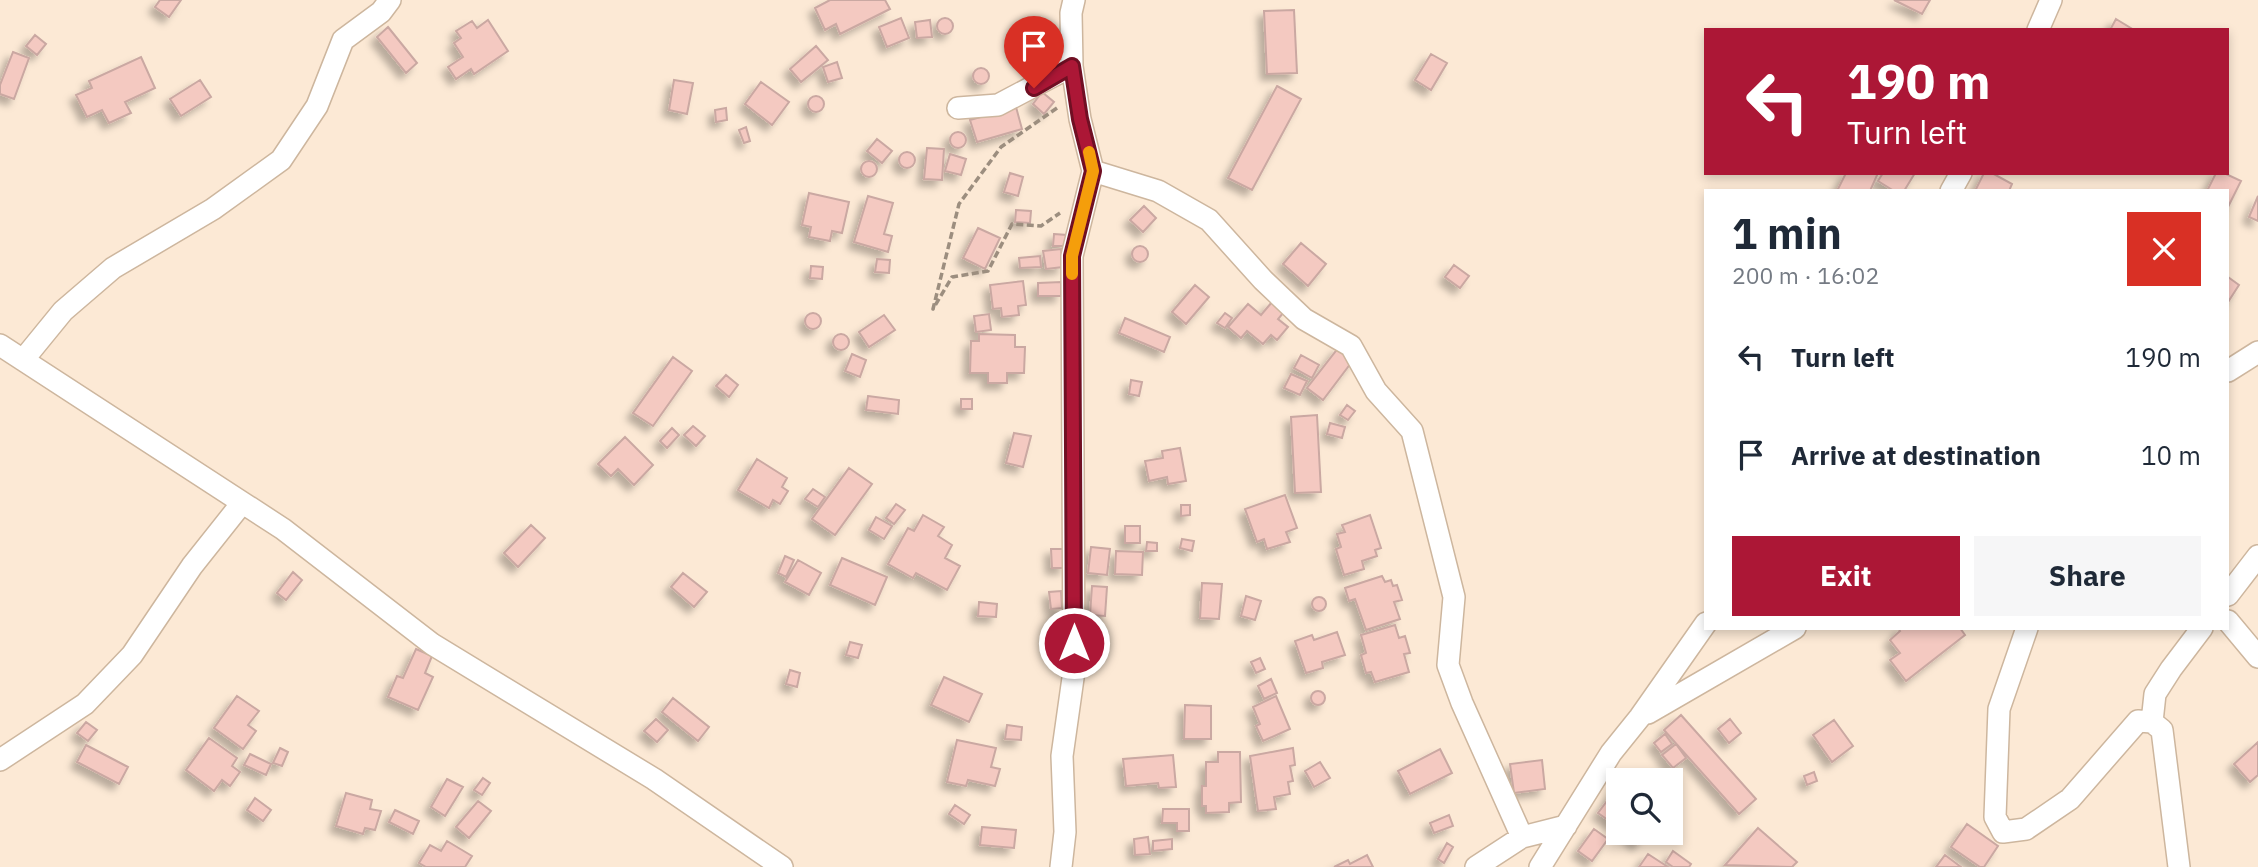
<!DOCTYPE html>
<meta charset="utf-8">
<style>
:root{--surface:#fff;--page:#f6f6f7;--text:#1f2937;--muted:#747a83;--accent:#ac1736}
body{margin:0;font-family:"IBM Plex Sans",sans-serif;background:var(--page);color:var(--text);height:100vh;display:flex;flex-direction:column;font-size:26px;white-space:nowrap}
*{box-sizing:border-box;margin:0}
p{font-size:23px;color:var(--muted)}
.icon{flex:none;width:38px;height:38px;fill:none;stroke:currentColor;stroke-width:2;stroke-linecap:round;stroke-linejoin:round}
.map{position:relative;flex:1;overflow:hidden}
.sheet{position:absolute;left:1704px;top:189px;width:525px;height:441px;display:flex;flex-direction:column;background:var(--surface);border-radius:0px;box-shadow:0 4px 10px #0003}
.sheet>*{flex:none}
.hud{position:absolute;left:1704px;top:28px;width:525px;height:147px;border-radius:0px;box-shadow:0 4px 10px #0003;background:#ac1736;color:#fff;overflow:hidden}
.controls{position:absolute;left:1606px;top:768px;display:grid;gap:14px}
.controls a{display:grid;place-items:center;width:77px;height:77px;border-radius:0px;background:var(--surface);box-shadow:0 4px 10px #0003;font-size:35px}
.pin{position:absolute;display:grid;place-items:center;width:60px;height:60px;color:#fff;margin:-72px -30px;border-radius:50% 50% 50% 0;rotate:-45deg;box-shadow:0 0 7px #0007}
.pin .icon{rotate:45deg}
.me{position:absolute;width:77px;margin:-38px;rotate:0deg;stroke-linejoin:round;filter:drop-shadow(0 0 5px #0008)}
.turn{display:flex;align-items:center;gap:24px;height:147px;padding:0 28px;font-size:32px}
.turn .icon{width:91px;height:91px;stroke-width:2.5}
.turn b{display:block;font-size:49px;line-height:60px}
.round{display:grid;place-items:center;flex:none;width:74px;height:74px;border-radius:0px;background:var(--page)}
.overview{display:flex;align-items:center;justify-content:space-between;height:119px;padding:0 28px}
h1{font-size:42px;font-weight:800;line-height:52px}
.button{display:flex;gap:14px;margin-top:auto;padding:14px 28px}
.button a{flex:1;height:80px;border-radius:0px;background:var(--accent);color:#fff;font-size:28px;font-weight:800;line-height:80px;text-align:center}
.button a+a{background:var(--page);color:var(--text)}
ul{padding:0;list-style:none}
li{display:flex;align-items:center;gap:21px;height:98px;padding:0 28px}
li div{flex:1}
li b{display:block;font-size:26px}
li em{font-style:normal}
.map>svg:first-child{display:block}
</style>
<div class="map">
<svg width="2258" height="867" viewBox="0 0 2258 867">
<defs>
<filter id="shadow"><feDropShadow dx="-6" dy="6" stdDeviation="3.5" flood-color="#0004"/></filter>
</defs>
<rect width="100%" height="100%" fill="#fce9d5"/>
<path fill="#f4c9c1" stroke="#caa8a2" stroke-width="2" filter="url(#shadow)" d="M160 0H181L169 17 155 7Z
M830 0H885L890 9 840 34 836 24 825 30 815 8Z
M1894 0H1930L1922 14Z
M1294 10 1297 73 1267 74 1264 11Z
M937 26a8 8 0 1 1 16 0a8 8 0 1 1-16 0Z
M901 18 909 38 887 47 879 27Z
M2116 19 2134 30H2110Z
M488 20 508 51 474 74 471 69 456 79 448 67 463 57 454 43 461 38 456 31 472 21 477 28Z
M930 20 932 37 917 38 915 22Z
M388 27 417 63 406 73 377 37Z
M35 35 46 44 37 55 26 46Z
M816 46 828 60 801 82 790 69Z
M13 52 29 58 14 99 0 94V85Z
M1431 54 1447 63 1431 90 1415 80Z
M141 57 155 88 125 102 131 113 109 123 102 110 87 117 76 95 92 88 89 81Z
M837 62 842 78 828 82 823 67Z
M973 76a8 8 0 1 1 16 0a8 8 0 1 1-16 0Z
M200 80 211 97 181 116 170 99Z
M674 80 693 83 687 114 669 110Z
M761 82 789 102 772 125 745 104Z
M1277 86 1301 99 1252 190 1228 178Z
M1042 92 1054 102 1044 114 1033 104Z
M808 104a8 8 0 1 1 16 0a8 8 0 1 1-16 0Z
M1016 107 1022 129 977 142 970 120Z
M726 108 727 120 716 122 715 110Z
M746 127 750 141 744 143 739 130Z
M950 140a8 8 0 1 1 16 0a8 8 0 1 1-16 0Z
M877 139 892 151 882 163 867 151Z
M927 148 944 149 942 180 924 179Z
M899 160a8 8 0 1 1 16 0a8 8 0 1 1-16 0Z
M950 154 966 159 961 175 945 171Z
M861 169a8 8 0 1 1 16 0a8 8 0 1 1-16 0Z
M1010 173 1023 177 1018 196 1004 192Z
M1846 173H1878L1870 191H1837Z
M1883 173H1915L1904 191H1894L1878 181Z
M1984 173H1992L2012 184 2009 191H1975Z
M2216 173H2224L2241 181 2228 207V191H2207Z
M809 193 849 202 842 233 832 231 830 241 809 237 811 227 802 225Z
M868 196 893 203 884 234 892 236 888 252 854 242Z
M2258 196V221L2249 217Z
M1144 206 1156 218 1143 232 1130 220Z
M1016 210 1031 211 1030 223 1015 222Z
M978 228 1000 238 985 269 963 258Z
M1054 234 1067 235 1066 246H1053Z
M1301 243 1326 264 1308 286 1283 264Z
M1132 254a8 8 0 1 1 16 0a8 8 0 1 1-16 0Z
M1061 249 1063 267 1046 269 1043 251Z
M1040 256 1041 267 1020 268 1019 258Z
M877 259 890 260 889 273 875 272Z
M1454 265 1469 276 1460 288 1445 277Z
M811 266 823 267 822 279 810 278Z
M2228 277 2239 285 2228 302Z
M1023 281 1026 305 1018 306 1019 315 1002 317 1001 308 993 309 990 285Z
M1061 282V296H1038V283Z
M1195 285 1209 297 1186 324 1172 312Z
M1272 302 1284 312 1278 319 1288 327 1277 340 1271 335 1263 344 1247 331 1241 338 1228 327 1248 304 1261 315Z
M805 321a8 8 0 1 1 16 0a8 8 0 1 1-16 0Z
M1225 313 1232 318 1225 328 1217 323Z
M989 314 991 330 976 332 974 316Z
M884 315 895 330 869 347 859 332Z
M1125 318 1170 337 1164 352 1119 333Z
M833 342a8 8 0 1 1 16 0a8 8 0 1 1-16 0Z
M979 334 1015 335V347H1025L1024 373H1007V383H988V373H970L971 341H979Z
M1339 347 1354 359 1323 400 1307 388Z
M852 354 866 360 860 377 845 371Z
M1301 355 1319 365 1312 378 1294 368Z
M673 357 692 371 653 426 633 413Z
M1291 374 1307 381 1300 395 1284 388Z
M726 375 738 385 729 397 716 386Z
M1131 380 1142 382 1139 396 1129 394Z
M868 396 899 400 898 414 866 410Z
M961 399H972V409H961Z
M1347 405 1355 411 1348 420 1340 415Z
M1317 415 1321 492 1295 493 1291 417Z
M1330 423 1345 427 1342 438 1327 434Z
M693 426 705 436 696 446 684 435Z
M672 428 679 435 667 448 660 441Z
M1014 433 1031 436 1023 467 1006 463Z
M625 437 653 465 634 485 618 469 611 476 598 464Z
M1180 448 1186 481 1168 484 1167 477 1149 481 1145 461 1163 458 1162 451Z
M757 459 787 478 782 487 788 491 780 504 773 500 769 508 738 490Z
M849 468 872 484 835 535 812 519Z
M813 489 825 497 818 507 805 499Z
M1285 495 1297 528 1286 532 1290 542 1267 549 1264 539 1257 542 1245 509Z
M896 504 905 510 894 524 886 518Z
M1181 505H1190V515L1181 516Z
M923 515 944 527 938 536 952 545 945 558 960 566 947 590 916 573 913 578 888 564 908 528 914 531Z
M1370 515 1381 548 1375 550 1377 556 1362 561 1364 569 1344 575 1336 549 1341 547 1337 534 1345 532 1342 525Z
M876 517 892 526 884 539 869 530Z
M531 525 545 538 518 567 504 553Z
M1125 526H1140V543H1125Z
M1182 539 1194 541 1192 551 1180 548Z
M1147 542 1157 543V551H1146Z
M1091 547 1110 549 1107 575 1088 573Z
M1051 549H1064L1065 568H1052Z
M1116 551 1143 552 1142 575 1115 574Z
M785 556 794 560 786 577 778 573Z
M842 558 887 577 875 605 830 585Z
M798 560 821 573 809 595 785 582Z
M293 572 302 580 286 600 277 593Z
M683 573 707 592 694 607 671 587Z
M1382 576 1385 582 1391 580 1393 586 1397 585 1402 600 1394 602 1400 619 1366 630 1355 599 1349 601 1345 588Z
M1202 583 1222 584 1219 619 1200 618Z
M1092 586 1107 587 1105 616 1090 615Z
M1061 591 1062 608 1051 609 1049 592Z
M1246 596 1261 601 1255 620 1241 616Z
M1312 604a7 7 0 1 1 14 0a7 7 0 1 1-14 0Z
M979 602 997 604 996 617 978 616Z
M1395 625 1399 638 1405 636 1410 653 1404 654 1409 672 1375 682 1371 672 1366 673 1361 655 1366 653 1361 635Z
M1898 628H1960L1965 635 1906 681 1890 660 1900 653 1890 640 1900 631Z
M1337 632 1345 655 1322 662 1323 668 1306 673 1295 641 1312 635 1314 640Z
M850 642 862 645 858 658 846 655Z
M416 649 432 656 425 673 433 677 418 710 388 697 397 676 403 678Z
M1260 658 1265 669 1256 673 1251 662Z
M790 670 800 673 797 687 786 684Z
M944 677 982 694 969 722 931 705Z
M1271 679 1277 693 1264 699 1258 686Z
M1311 698a7 7 0 1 1 14 0a7 7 0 1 1-14 0Z
M237 696 259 711 248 725 256 731 243 749 214 728Z
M1276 696 1290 729 1263 741 1256 726 1260 724 1253 707Z
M673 698 709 727 698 741 662 712Z
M1185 705 1211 706V739H1184Z
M1681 715 1756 799 1739 814 1664 730Z
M656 719 668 730 657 742 644 731Z
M1730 719 1741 733 1729 743 1718 729Z
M1834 720 1853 746 1832 762 1813 735Z
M86 722 97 730 88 741 77 733Z
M1007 725 1022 727 1021 740 1005 739Z
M1665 734 1672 744 1661 752 1654 743Z
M209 738 237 758 232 766 240 772 230 786 222 780 214 791 186 770Z
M957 740 996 748 991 767 1000 769 995 786 968 780 966 786 947 782Z
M2258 742V775L2250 782 2234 764Z
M1676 744 1686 758 1673 768 1662 755Z
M86 745 128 767 119 784 77 762Z
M280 748 288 752 282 766 273 763Z
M1293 748 1295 765 1290 766 1293 781 1288 782 1290 794 1274 797 1276 809 1258 811 1250 756Z
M1440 749 1452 773 1410 794 1398 771Z
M1218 752H1240L1241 802 1229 803V812L1206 813V806H1202V786H1206V762H1218Z
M250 754 271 764 266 775 244 765Z
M1173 755 1176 787 1159 788 1158 783 1126 786 1123 759Z
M1542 760 1545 789 1514 793 1510 764Z
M1320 762 1330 778 1314 787 1305 771Z
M1814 772 1817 781 1807 785 1804 776Z
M483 778 490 783 482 795 474 790Z
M447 779 463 787 445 816 431 807Z
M1619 785V820L1615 825 1598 813Z
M346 793 372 800 370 809 381 811 375 830 365 828 363 834 336 826Z
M255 798 271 810 263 821 247 810Z
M478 801 491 811 469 838 456 827Z
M955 805 970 815 964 824 949 814Z
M1163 809H1189V831H1177V823H1162Z
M395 810 419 821 413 834 389 822Z
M1449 815 1453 826 1434 833 1430 823Z
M1967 824 1998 846 1984 867H1980L1951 847Z
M982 827 1016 830 1014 848 980 845Z
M1758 828 1797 862 1792 867 1725 865Z
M1594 829 1608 839 1592 861 1578 851Z
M1625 833H1647L1638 844Z
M1148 837 1150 854 1135 855 1134 839Z
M1172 839V849L1153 851V841Z
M447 841 472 856 465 867H426L419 863 430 845 441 851Z
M1447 843 1453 847 1444 863 1438 859Z
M1673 851 1691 864 1689 867H1673L1666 862Z
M1648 854 1668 867H1639Z
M1367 855 1373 867H1334L1348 860 1350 864Z
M1945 855 1961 867H1936Z"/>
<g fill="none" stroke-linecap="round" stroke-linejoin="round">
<g stroke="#cdb69e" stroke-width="24">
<path id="minor" d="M2038 30 2051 0
M958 108 998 105 1072 66
M1093 171 1158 191 1209 220 1263 280 1304 319 1351 346 1376 391 1412 431 1454 597 1448 665 1462 703 1522 837 1566 826
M1951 191 1961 173
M0 345 283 529 432 644 654 779 782 867
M23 360 63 311 113 268 213 209 281 160 317 106 343 40 381 12 390 0
M2228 371 2258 352
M2228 595 2258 556
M2228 621 2258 657
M2027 628 1999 709 1995 817 2003 832 2026 829 2070 799 2138 721 2152 722 2162 730 2179 867
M1648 713 1795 628
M2152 722 2155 694 2171 669 2202 628
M0 760 85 704 132 655 192 566 242 503
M1061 867 1065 832 1062 756 1074 671 1072 256 1093 171 1080 119 1072 66 1071 13 1074 0
M1476 867 1522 837
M1540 867 1611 753 1640 717 1706 623"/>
</g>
<path stroke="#9c8e7f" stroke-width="3.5" stroke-dasharray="7 3.5" stroke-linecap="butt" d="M1057 108 1001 147 959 204 933 309 952 277 988 271 1012 224 1041 226 1060 213"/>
<use href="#minor" stroke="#fff" stroke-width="21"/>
</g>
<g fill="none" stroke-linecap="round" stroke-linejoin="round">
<g stroke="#700f23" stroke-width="18">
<path id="route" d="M1034 88 1072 66 1080 119 1093 171 1072 256 1074 643"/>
</g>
<use href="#route" stroke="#ac1736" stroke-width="12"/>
<path stroke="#f59e0b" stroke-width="12" d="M1072 274V256L1093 171 1089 152"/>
</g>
</svg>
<div class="controls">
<a><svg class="icon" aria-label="search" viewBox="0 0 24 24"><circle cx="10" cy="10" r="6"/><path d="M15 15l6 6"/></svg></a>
</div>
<div class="pin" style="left:1034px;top:88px;background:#d93025"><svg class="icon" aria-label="arrive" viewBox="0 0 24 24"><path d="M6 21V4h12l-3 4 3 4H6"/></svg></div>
<svg class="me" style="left:1074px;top:643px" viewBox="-20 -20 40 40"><circle r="17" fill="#ac1736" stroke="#fff" stroke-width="3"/><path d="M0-11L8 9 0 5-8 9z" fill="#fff"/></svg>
<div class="hud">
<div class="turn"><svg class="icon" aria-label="left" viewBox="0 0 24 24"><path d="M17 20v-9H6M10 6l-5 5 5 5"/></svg><div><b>190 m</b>Turn left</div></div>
</div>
<section class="sheet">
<div class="overview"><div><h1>1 min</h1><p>200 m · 16:02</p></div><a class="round" style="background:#d93025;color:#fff"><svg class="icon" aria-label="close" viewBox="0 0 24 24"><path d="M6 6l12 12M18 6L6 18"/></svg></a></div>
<ul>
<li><svg class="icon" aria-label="left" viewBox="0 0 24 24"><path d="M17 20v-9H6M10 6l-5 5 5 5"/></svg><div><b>Turn left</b></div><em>190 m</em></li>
<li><svg class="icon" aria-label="arrive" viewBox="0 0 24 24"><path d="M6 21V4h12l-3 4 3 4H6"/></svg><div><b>Arrive at destination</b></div><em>10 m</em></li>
</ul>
<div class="button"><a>Exit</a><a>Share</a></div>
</section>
</div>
